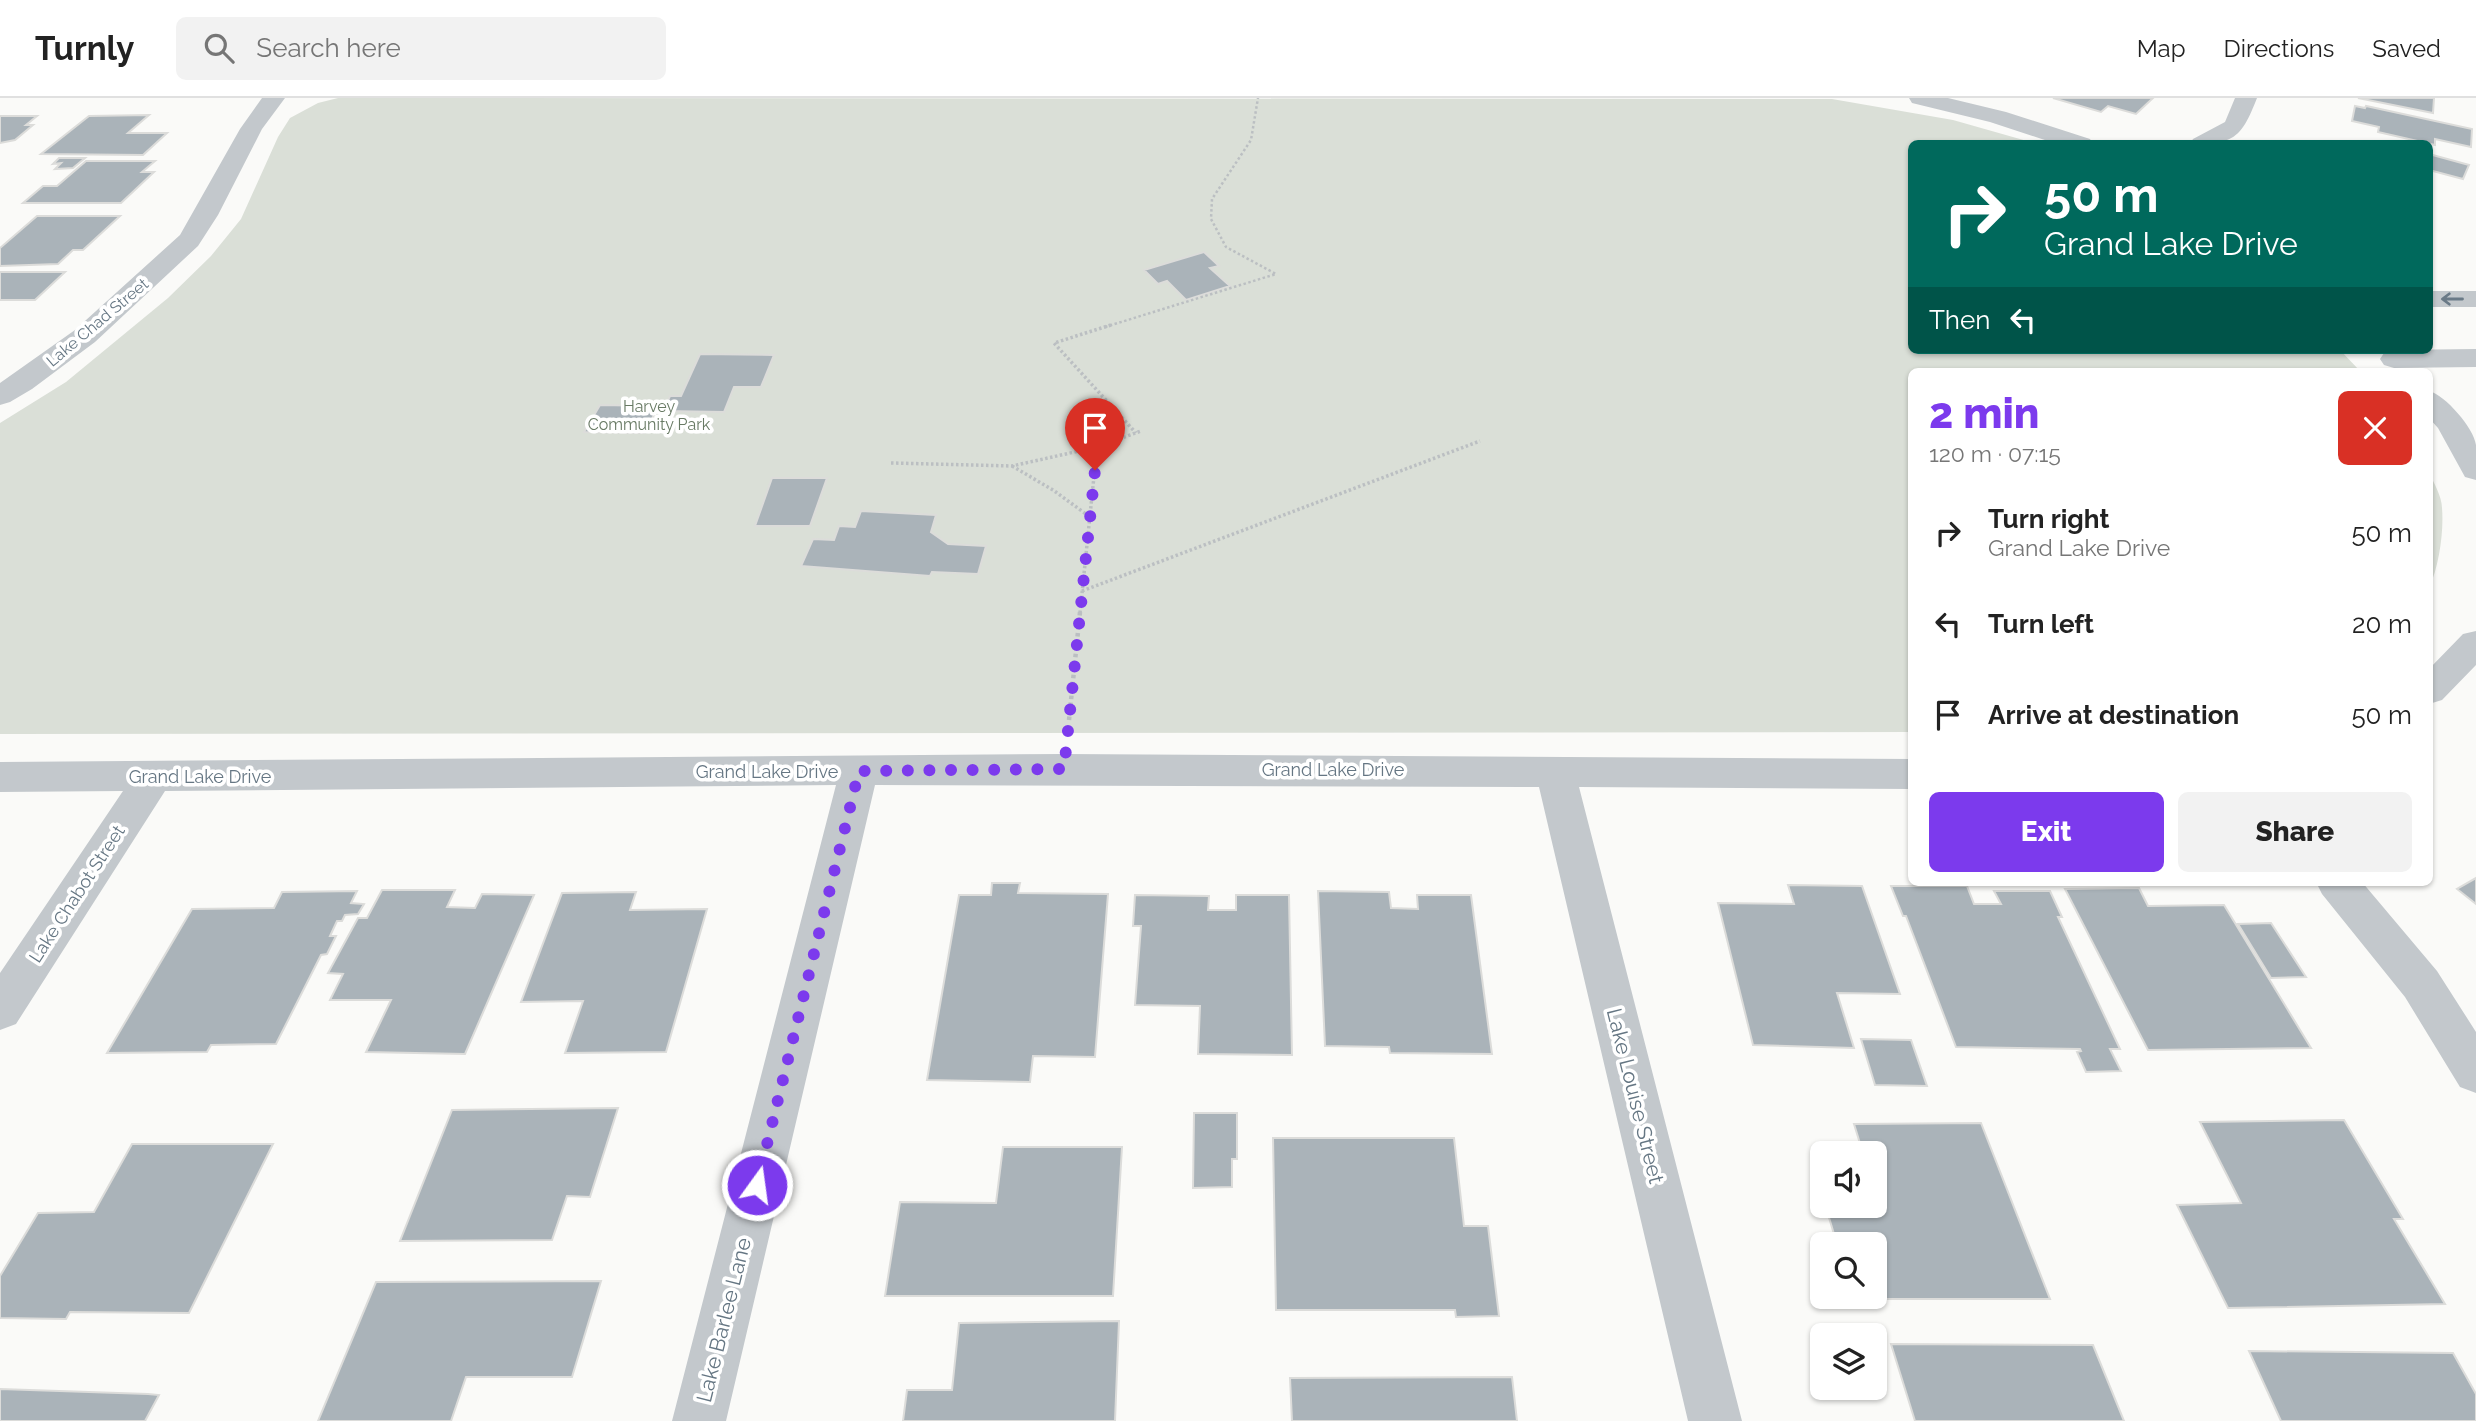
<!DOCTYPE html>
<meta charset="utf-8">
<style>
:root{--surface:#fff;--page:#f2f2f2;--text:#222;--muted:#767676;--line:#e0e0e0;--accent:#7c3aed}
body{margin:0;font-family:Raleway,sans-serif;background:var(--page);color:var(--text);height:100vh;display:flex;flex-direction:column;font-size:26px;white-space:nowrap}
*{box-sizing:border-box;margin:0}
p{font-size:23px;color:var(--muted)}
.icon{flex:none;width:38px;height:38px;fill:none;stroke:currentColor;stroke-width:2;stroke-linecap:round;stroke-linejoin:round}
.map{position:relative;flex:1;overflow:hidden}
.details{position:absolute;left:1908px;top:270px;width:525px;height:518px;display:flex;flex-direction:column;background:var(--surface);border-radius:10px;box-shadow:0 2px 5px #0004}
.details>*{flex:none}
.guide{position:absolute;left:1908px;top:42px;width:525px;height:214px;border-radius:10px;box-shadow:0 2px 5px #0004;background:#00695c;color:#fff;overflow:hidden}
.controls{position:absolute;left:1810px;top:1043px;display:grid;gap:14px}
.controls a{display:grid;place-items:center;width:77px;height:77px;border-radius:10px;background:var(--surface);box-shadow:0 2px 5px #0004;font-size:35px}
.pin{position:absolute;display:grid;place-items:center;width:60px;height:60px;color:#fff;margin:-72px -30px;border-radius:50% 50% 50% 0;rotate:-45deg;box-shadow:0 0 7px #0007}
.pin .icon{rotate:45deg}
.me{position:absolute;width:77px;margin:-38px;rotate:14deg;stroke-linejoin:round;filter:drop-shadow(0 0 5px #0008)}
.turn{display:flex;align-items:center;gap:24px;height:147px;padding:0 21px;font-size:32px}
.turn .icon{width:91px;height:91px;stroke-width:2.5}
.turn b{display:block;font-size:49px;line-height:60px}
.then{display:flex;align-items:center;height:66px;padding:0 21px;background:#0003;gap:14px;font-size:26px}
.round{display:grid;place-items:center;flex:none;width:74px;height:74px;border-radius:10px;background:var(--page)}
.overview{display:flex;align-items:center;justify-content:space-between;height:119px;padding:0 21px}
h1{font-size:42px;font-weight:800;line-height:52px;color:var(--accent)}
.cta{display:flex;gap:14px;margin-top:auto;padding:14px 21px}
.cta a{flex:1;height:80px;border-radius:10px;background:var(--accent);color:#fff;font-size:28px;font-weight:800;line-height:80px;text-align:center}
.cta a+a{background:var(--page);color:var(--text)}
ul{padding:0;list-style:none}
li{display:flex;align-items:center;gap:21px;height:91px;padding:0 21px}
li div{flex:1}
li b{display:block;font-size:26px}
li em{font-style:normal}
header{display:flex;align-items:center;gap:42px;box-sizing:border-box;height:98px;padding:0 35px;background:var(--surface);border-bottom:2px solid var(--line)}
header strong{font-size:33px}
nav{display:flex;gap:38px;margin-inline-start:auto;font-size:24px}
.search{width:490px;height:63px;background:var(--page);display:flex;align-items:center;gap:18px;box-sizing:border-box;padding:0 24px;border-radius:10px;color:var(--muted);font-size:26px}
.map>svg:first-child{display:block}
</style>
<header>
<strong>Turnly</strong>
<div class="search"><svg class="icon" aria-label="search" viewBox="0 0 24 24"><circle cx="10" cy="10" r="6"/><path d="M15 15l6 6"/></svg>Search here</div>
<nav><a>Map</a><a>Directions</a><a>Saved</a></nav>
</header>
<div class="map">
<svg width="2476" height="1323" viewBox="0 0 2476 1323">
<rect width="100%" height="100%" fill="#fafaf8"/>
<path fill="#dadfd7" d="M338 0 1832 1 1953 22 2034 45 1911 46V252H2340L2360 273H1911V634L0 636V325L66 284 168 200 211 158 241 121 278 39 290 20 318 5Z
M2429 374C2433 384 2442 398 2442 410 2444 433 2439 469 2429 490Z"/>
<path fill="#aab3b9" stroke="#dcdcda" stroke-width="2" d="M2053 0H2153L2136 16 2108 8 2101 14Z
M2358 0H2434L2433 15Z
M2355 8 2365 10 2366 8 2472 31 2471 49 2435 41V47L2378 34 2379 29 2352 23Z
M149 17 128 35H167L143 57 41 56 89 18Z
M0 18H37L26 27H33L15 42 0 45Z
M2429 56 2469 67 2463 81 2429 72Z
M59 60H85L73 70 55 71 61 65 53 66Z
M86 63H155L142 74H154L121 105H23L43 88H57Z
M37 118H120L83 152H73L58 166 0 168V150Z
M1204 154 1219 168 1210 170 1230 188 1186 202 1167 183 1158 186 1144 172Z
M0 174H65L35 202H0Z
M700 256 774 257 761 289H734L724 314 663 313 670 298H681Z
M600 307 659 308 644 335 584 334Z
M772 380H827L810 428H755Z
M861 413 936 417 931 434 948 446 986 448 978 476 932 474 930 478 801 468 813 441 834 442 839 428 855 429Z
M2476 780V806L2457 791Z
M992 785H1020L1018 795 1108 796 1095 959 1033 958 1030 984 927 982 959 797H991Z
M1788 787 1862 788 1900 896 1837 895 1854 950 1753 947 1718 805 1794 806Z
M1891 788H1967L1974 806H2001L1994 793H2050L2062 819H2058L2120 951H2110L2121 973 2086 974 2077 954 2081 953 2080 951 1956 949 1906 818H1903Z
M2139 790 2148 808 2224 807 2311 950 2148 952 2065 791Z
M382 792H455L447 809 475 810 482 796 534 797 465 956 366 954 391 902H330L343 876 328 875 358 820H367Z
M357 793 351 805 364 806 358 816 345 817 342 823H337L330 838H336L327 856 321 857 276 946 211 947 207 954 107 955 192 811 274 810 282 794Z
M1318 793 1389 794 1391 810 1418 811 1417 797H1471L1492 956 1390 955 1389 949 1325 948Z
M636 794 630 812 707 811 666 954 565 955 583 903 521 904 562 795Z
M1135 797 1209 798 1208 812H1236V797H1289L1292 957 1198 956 1200 908 1135 907 1141 828H1133Z
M2271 825 2306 879 2271 880 2238 826Z
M1861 941 1911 942 1927 988 1875 987Z
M618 1010 590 1099 567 1098 552 1142 400 1143 452 1012Z
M1194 1015H1237V1061H1232V1089L1193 1090Z
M2344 1022 2403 1121H2394L2445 1206 2228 1210 2177 1107 2241 1105 2200 1024Z
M1981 1025 2050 1201H1854V1199H1874V1146H1837L1827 1113 1882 1112 1874 1090V1055H1863L1854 1026Z
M1273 1040H1454L1464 1128H1488L1499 1218 1456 1219 1455 1212H1276Z
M132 1046H273L189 1215 70 1214 66 1221 0 1220V1178L38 1115 94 1114Z
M1003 1049H1122L1113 1198H885L900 1104 996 1105Z
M601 1183 572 1279H466L451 1323H318L376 1184Z
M1119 1223 1115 1323H903L907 1292H952L959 1225Z
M1891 1246 2093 1247 2124 1323H1915Z
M2249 1253 2453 1255 2476 1296V1323H2281Z
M1512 1279 1517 1323H1292L1290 1280Z
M0 1291 148 1296 159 1297 145 1323H0Z"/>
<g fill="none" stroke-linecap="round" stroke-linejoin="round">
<path stroke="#bbbfc2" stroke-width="2.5" stroke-dasharray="2.5 2.5" stroke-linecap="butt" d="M1105 229 1276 176 1226 149 1211 121 1212 101 1251 42 1258 0"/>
<path stroke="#bbbfc2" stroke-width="3.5" stroke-dasharray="2.5 2.5" stroke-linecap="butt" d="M1111 227 1054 245 1136 335
M891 365 1012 368 1097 349
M1012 368 1053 392 1090 419
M1082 493 1480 343
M1080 515 1097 349 1141 333"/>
<path stroke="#bbbfc2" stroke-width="4.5" stroke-dasharray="3.5 3.5" stroke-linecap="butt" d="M1069 622 1080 514"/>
<path fill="#c3c8cc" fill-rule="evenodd" d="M262 0H285L262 31 218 117 198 148 95 244 32 291 10 304 0 307V285L75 232 180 137 240 31Z
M1909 0H1948L2006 14 2090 41 2093 46H2057L1990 24 1912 5Z
M2235 0H2257C2241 41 2234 46 2190 46L2193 41 2225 24Z
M2429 193H2476V209H2429Z
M2476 251V269L2394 270 2384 267 2380 261 2384 255 2394 252Z
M2429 293C2445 297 2474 330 2476 347 2476 358 2476 370 2476 382L2465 379 2438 330 2429 320Z
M2476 533V567L2442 602 2429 606V571L2463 536Z
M1064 656 1911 661V691L1579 689 1742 1323H1688L1539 689 875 687 726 1323H672L836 687 165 693 16 926 0 932V875L123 693 0 694V664Z
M2316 784H2362L2437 873 2476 934V995L2460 989 2405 899 2322 796Z"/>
</g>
<defs><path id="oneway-shaft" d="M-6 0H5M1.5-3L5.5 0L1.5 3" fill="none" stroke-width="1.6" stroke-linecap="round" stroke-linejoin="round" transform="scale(1.75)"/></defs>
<use stroke="#6a7a87" href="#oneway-shaft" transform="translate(2452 201) rotate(-180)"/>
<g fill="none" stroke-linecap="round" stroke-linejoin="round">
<path stroke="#7c3aed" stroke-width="12" stroke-dasharray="0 21.6" d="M757 1087 859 673 1064 671 1095 372"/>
</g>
<g text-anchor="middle" stroke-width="7" stroke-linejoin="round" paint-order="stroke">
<g font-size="16" fill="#657683" stroke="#fff">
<text transform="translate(97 224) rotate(-40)" y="6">Lake Chad Street</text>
</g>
<g font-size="16" fill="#687a64" stroke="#fff">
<text x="649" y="314">Harvey<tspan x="649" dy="18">Community Park</tspan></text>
</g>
<g font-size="18" fill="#657683" stroke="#fff">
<text x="1333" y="678">Grand Lake Drive</text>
<text x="767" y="680">Grand Lake Drive</text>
<text x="200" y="685">Grand Lake Drive</text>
<text transform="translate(77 796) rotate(-57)" y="6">Lake Chabot Street</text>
</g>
<g font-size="21" fill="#657683" stroke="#fff">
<text transform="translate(1635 998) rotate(76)" y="7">Lake Louise Street</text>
<text transform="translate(724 1222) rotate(-76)" y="7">Lake Barlee Lane</text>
</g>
</g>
</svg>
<div class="controls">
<a><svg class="icon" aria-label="sound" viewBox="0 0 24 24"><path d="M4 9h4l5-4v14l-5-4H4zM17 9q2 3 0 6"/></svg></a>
<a><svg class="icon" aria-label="search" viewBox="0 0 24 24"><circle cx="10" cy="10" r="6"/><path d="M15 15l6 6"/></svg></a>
<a><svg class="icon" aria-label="layers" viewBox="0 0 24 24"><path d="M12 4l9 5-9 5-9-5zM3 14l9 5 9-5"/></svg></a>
</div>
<div class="pin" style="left:1095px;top:372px;background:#d93025"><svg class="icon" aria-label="arrive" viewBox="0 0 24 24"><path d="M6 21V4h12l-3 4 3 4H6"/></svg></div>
<svg class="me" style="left:757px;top:1087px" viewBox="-20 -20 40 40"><circle r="17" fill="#7c3aed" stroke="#fff" stroke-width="3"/><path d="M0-11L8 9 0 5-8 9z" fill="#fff"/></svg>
<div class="guide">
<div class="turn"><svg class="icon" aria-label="right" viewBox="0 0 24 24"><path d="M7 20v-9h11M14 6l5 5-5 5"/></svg><div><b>50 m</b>Grand Lake Drive</div></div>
<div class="then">Then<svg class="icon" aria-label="left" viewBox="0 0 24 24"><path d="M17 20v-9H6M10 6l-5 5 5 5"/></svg></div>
</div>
<section class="details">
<div class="overview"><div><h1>2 min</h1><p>120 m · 07:15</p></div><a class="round" style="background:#d93025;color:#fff"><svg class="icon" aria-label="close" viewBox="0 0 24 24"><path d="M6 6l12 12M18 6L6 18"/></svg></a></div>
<ul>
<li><svg class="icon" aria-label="right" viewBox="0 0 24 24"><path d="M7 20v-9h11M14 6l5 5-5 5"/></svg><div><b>Turn right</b><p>Grand Lake Drive</p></div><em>50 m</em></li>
<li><svg class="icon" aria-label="left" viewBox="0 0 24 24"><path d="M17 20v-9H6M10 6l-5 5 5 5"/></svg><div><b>Turn left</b></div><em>20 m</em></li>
<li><svg class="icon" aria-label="arrive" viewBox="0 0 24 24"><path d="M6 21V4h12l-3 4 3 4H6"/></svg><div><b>Arrive at destination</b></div><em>50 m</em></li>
</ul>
<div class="cta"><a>Exit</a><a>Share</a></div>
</section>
</div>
